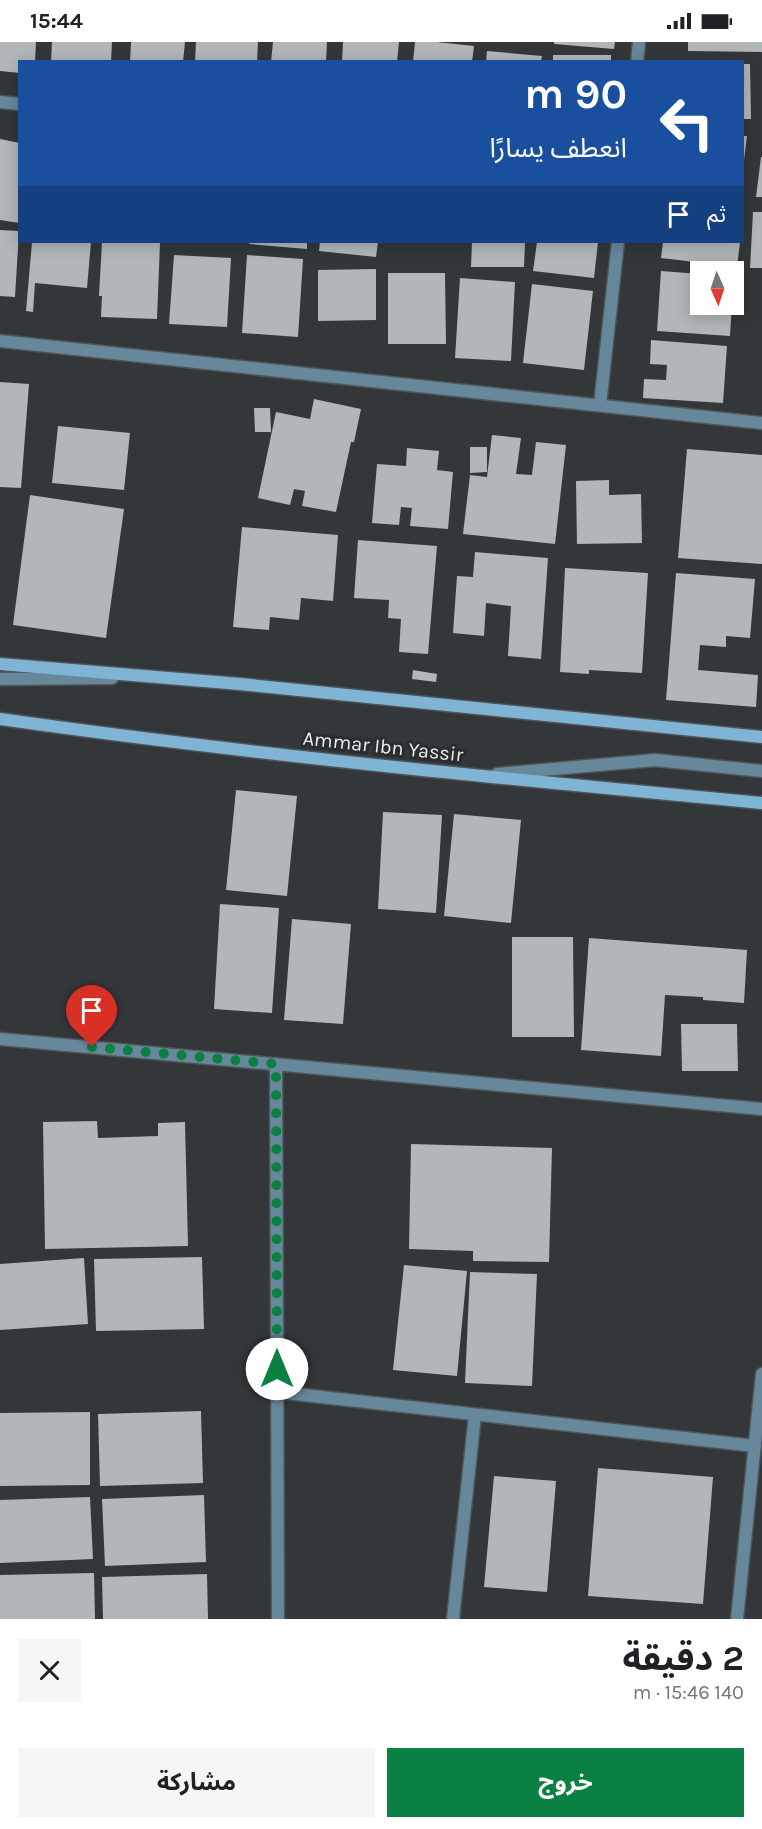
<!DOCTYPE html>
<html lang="ar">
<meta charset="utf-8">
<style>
:root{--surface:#fff;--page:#f6f6f6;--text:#202124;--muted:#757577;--accent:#0b8043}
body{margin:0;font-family:Karla,"Noto Sans Arabic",sans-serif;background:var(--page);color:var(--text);direction:rtl;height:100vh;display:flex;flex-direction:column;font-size:22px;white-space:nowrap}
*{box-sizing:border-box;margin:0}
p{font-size:20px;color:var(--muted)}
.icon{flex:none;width:33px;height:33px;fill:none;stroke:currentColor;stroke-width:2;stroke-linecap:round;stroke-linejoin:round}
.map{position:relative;height:1577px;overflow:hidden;direction:ltr}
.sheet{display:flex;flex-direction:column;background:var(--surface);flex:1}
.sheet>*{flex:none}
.hud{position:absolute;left:18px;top:18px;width:726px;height:183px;border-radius:0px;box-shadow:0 3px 15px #0003;direction:rtl;background:#1a4fa0;color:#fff;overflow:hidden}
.needle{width:39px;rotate:177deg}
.tools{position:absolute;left:690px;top:219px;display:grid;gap:12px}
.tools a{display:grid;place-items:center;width:54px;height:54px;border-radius:0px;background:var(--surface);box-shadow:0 3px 15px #0003;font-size:30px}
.pin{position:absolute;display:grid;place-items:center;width:51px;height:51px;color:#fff;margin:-62px -26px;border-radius:50% 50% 50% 0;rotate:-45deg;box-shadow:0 0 6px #0007}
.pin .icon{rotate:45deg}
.me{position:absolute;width:66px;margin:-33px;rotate:0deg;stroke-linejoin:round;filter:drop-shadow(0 0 4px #0008)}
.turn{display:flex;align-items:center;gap:21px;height:126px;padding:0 18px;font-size:27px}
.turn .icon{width:78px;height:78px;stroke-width:2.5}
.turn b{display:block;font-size:42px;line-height:51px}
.then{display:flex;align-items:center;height:57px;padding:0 18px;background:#0003;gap:12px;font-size:22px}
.round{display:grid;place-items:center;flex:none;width:63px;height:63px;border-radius:0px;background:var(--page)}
.head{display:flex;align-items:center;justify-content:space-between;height:102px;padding:0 18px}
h1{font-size:36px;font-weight:700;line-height:45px}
.primary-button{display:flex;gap:12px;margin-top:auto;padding:12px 18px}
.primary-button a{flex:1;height:69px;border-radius:0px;background:var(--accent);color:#fff;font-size:24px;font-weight:700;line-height:69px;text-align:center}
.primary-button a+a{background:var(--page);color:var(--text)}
.status{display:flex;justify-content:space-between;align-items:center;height:42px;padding:0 30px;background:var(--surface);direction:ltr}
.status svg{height:16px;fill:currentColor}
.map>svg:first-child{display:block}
</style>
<div class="status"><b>15:44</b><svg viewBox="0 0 49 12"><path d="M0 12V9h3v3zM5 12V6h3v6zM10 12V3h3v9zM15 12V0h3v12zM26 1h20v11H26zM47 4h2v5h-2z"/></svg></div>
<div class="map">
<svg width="762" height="1577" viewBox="0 0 762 1577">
<rect width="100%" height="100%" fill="#33373a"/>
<path fill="#b1b6b9" d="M0 0H36L35 20H20V31L0 29Z
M52 0H112L111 20H51Z
M131 0H185L183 20H130Z
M196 0H258L257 20H195Z
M273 0H327L326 20H271Z
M343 0H399L397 20H342Z
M415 0H437L474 4 472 20H413Z
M554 0H615L614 7 554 2Z
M688 0H762V10L688 9Z
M487 9 542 14 541 20H486Z
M553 13H611V20H553Z
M742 22H750L751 77H742Z
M742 94H747L744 118H742Z
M0 97 20 101 19 181 0 178Z
M761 115H762V155H756Z
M753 170H762V226H750Z
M0 188 19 189 15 255 0 254Z
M32 200H91L87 246 35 241 33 270 26 269Z
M102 200 160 201 157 277 101 275 102 254H99Z
M249 200H307V207L249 202Z
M320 200H378L376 215 319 209Z
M472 200H525L524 225H471Z
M537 200H598L594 236 533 229Z
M663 200H740L737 225 661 216Z
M174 213 231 216 227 285 169 282Z
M247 213 303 217 298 295 242 291Z
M376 227V278L318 279V228Z
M661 229 700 232V262H732L730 294 657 289Z
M388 231H445L446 302H388Z
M460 236 515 240 511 319 455 316Z
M532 242 593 249 584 328 523 321Z
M651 298 727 304 723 361 643 356 644 337 666 338 667 323 650 322Z
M0 340 29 342 21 446 0 445Z
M314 357 361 367 354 400H351L336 470 302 464 305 449 294 447 290 463 258 456 276 370 310 377Z
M254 366H270L271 390H255Z
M58 384 130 391 124 448 52 441Z
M492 393 521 396 516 432 532 433 536 400 566 403 555 502 463 492 470 433 487 435Z
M470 405H487V430L470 431Z
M407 406 439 409 437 428 453 430 448 487 410 484 412 466 401 465 399 483 372 481 377 422 406 424Z
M687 407 762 413V522L678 516Z
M609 438V453L641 452 642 501 577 502 576 439Z
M30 453 124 467 106 596 13 583Z
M242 485 338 493 333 559 301 556 299 578 270 575 269 588 233 585Z
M358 498 437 504 428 612 399 610 401 577 388 576 389 558 354 556Z
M475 510 548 516 541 617 508 614 511 564 486 561 484 594 453 591 457 534 473 535Z
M565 526 648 531 642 631 589 628V632L560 630Z
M676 531 755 537 750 596 726 594V605L700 603 698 628 758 633 756 665 666 658Z
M413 628 437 632 436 640 412 637Z
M236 748 297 754 287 854 226 848Z
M383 770 442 773 436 871 378 867Z
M454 772 521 778 511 881 444 874Z
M220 862 279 866 272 971 214 967Z
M292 877 351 882 343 982 284 978Z
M512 895H573L574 995H512Z
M589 896 747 908 744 961 703 958V955L665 953 661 1014 581 1008Z
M681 982H737L738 1029H682Z
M97 1079 98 1096 158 1094V1081L185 1080 188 1204 45 1207 43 1080Z
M411 1102 552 1106 549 1220 473 1219V1209L409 1207Z
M202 1215 204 1287 96 1289 94 1217Z
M84 1216 88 1282 0 1288V1222Z
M404 1223 467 1229 457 1334 393 1328Z
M470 1230 537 1232 532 1344 465 1341Z
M201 1369 203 1441 100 1444 98 1372Z
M90 1370V1443L0 1444V1371Z
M598 1426 713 1435 703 1562 588 1554Z
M494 1434 556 1439 547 1550 484 1545Z
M204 1453 206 1520 105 1524 102 1457Z
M90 1455 93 1517 0 1521V1458Z
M94 1531 95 1577H0V1533Z
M207 1532 208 1577H103L102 1535Z"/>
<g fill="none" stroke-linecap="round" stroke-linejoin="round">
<g stroke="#505457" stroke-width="15">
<path id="street" d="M637 20 639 0
M0 60 20 62
M0 299 762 381
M600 363 618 200
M0 637 112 636
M497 732 655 718 762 729
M0 997 762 1067
M276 1022 278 1577
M277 1350 755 1404
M453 1577 475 1373
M737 1577 762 1332"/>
</g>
<g stroke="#505457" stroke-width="15">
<path id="secondary" d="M0 622 240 642 762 695
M0 677C253 713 508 737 762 761"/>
</g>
<use href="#street" stroke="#67879b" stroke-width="12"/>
<use href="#secondary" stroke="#80b4d4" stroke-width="12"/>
</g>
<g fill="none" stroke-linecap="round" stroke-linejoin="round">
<path stroke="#0b8043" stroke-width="10" stroke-dasharray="0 18" d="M92 1005 276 1022 277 1327"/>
</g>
<g text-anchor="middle" stroke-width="6" stroke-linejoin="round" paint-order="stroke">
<g font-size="20" fill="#ebedef" stroke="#292d30">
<text transform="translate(383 704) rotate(6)" y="7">Ammar Ibn Yassir</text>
</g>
</g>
</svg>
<div class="tools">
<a><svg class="needle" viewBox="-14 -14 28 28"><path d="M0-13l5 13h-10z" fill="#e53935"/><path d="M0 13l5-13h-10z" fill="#757577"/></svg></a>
</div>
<div class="pin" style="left:92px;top:1005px;background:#d93025"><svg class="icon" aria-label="arrive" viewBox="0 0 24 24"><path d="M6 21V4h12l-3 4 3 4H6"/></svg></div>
<svg class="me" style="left:277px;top:1327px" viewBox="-20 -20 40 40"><circle r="19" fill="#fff"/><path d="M0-13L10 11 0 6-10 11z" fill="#0b8043"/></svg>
<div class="hud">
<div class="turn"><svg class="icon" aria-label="left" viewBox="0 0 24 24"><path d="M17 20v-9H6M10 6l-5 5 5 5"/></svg><div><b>90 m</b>انعطف يسارًا</div></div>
<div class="then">ثم<svg class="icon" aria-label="arrive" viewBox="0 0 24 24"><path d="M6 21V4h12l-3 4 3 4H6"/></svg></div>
</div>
</div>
<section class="sheet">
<div class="head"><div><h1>2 دقيقة</h1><p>140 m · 15:46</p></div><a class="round"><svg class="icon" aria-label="close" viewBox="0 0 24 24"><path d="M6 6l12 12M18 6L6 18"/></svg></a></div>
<div class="primary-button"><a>خروج</a><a>مشاركة</a></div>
</section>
